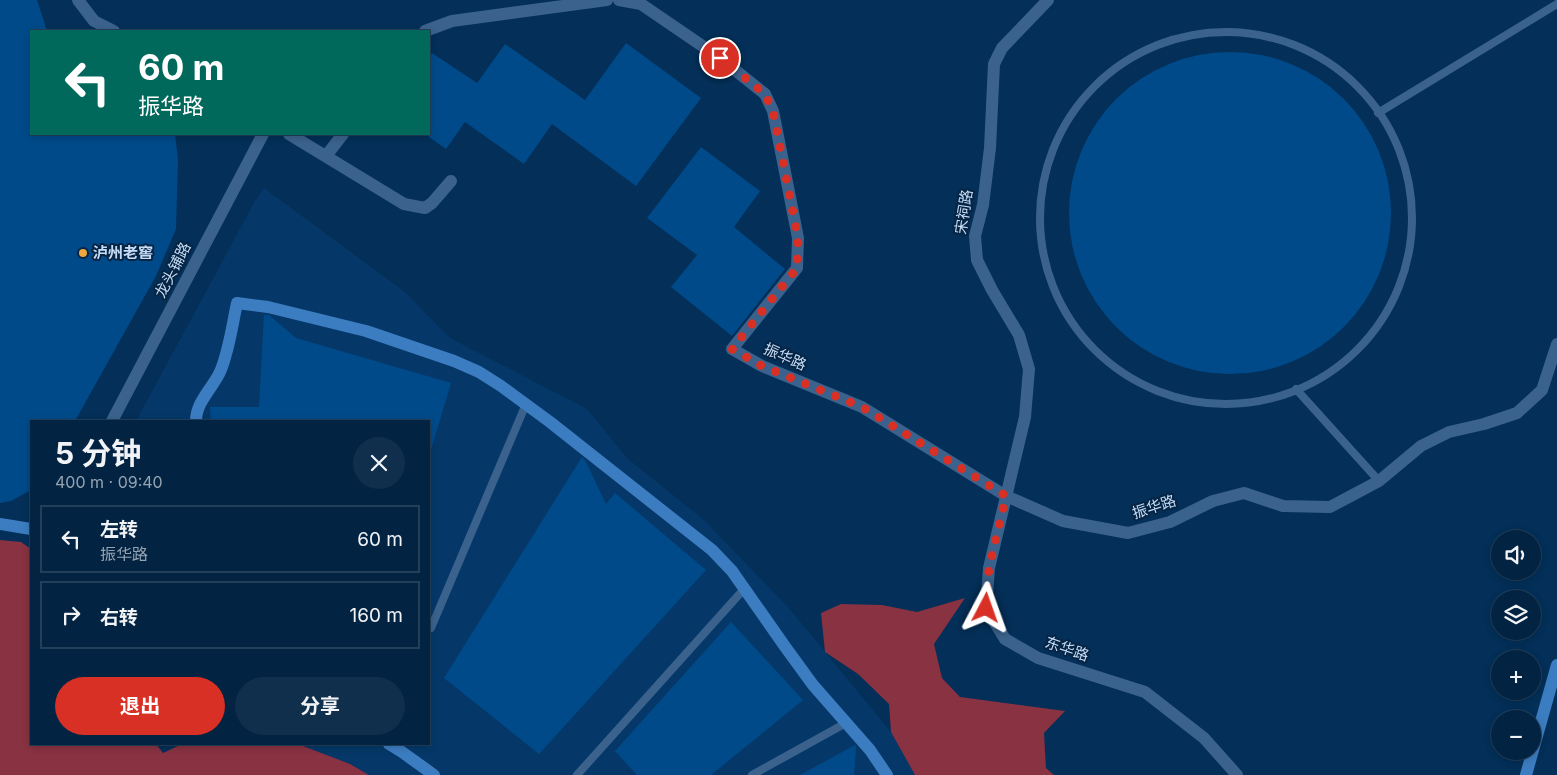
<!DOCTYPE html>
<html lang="zh">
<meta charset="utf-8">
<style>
:root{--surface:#022342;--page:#102f4d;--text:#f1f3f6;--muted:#96a4b2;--line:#23405b;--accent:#d93025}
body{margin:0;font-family:Inter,"Noto Sans SC",sans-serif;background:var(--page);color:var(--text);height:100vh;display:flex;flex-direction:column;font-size:19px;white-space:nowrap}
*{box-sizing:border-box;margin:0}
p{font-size:16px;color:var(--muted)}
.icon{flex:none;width:28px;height:28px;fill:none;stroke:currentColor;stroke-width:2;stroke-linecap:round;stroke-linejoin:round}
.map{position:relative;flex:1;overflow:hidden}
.sheet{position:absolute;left:30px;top:420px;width:400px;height:325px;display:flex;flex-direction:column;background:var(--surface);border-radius:0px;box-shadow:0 2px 8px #0003,0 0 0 1px var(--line)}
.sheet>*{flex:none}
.hud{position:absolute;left:30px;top:30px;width:400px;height:105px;border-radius:0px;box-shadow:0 2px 8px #0003,0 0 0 1px var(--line);background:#00695c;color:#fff;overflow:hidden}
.tools{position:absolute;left:1491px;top:530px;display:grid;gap:10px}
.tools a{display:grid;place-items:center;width:50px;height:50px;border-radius:50%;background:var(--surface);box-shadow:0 2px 8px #0003,0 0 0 1px var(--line);font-size:25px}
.pin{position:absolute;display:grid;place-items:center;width:42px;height:42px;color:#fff;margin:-21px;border:2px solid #fff;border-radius:50%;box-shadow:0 1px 5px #0007}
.me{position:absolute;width:55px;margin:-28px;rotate:4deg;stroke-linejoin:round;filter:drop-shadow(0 0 4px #0008)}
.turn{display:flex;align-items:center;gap:18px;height:105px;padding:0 25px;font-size:22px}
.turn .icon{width:65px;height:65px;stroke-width:2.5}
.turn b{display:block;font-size:35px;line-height:42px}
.round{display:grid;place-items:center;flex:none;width:52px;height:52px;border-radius:26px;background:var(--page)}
.headline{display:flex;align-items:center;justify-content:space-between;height:85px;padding:0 25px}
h1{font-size:30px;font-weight:700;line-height:38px}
.cta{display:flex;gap:10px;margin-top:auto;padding:10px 25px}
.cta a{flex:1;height:58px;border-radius:30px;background:var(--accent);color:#fff;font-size:20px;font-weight:700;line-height:58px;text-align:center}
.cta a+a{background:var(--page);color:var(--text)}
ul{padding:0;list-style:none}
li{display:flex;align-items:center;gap:15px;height:68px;margin:0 10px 8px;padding:0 15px;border:2px solid var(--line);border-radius:0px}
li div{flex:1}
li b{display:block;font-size:19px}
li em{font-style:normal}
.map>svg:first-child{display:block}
</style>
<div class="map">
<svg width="1557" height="775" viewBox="0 0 1557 775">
<rect width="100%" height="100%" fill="#032f58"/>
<path fill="#053868" d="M264 188 405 292 450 338 587 409 627 458 704 520 788 607 891 732 915 775H369L350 764 298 744H429V421H136L255 201Z"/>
<path fill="#883242" d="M0 540 21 542 31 549V744H156L163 753 182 744H298L350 764 369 775H0Z
M965 598 934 644 942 678 960 697 1065 711 1044 733 1046 768 1054 775H915L891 732 889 704 858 674 825 652 821 613 841 604 882 605 917 612Z"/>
<path fill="#004a89" d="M0 0H37L47 31H31V134H175L178 160 176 229 156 276 75 421H31V490L11 501 0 503Z
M626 43 701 98 636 186 552 124 524 164 465 122 446 149 429 137V58L432 53 477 83 505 44 585 100Z
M1069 213a161 161 0 1 1 322 0a161 161 0 1 1-322 0Z
M701 147 760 191 734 227 785 269 732 336 671 287 697 255 647 218Z
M264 315H269L296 338 451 383 431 450H429V421H211L210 407H259Z
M582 457 585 460 606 504 615 493 706 570 539 754 444 678Z
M731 622 803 700 711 775H637L615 751Z
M855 745 856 747 854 775H800Z"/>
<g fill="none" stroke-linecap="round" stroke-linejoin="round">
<path stroke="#3b628c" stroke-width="8" d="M1040 218a186 186 0 1 1 372 0a186 186 0 1 1-372 0Z
M1378 113 1557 4
M1296 389 1379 481
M431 628 526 404
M577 775 744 589
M752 775 846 723"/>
<path stroke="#3b628c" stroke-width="12" d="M78 0 94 21 114 31
M619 0 641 4 720 58 765 94 773 111 798 238 797 268 732 349 762 366 862 407 1006 496 1063 521 1128 533 1170 522 1213 501 1244 493 1283 506 1330 507 1379 481 1421 446 1449 432 1484 424 1517 413 1542 390 1557 344
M1048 0 1002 48 994 64 990 148 983 205 975 236 977 260 992 290 1019 335 1029 369 1025 417 989 568 986 608 1005 639 1038 658 1145 692 1204 738 1237 775
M425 31 452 21 607 0
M289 134 404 204 425 208 432 203 451 181
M326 156 343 134
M112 421 263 134"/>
<path stroke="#3c7dc1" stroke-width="12" d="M196 421C196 402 212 389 220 372 229 351 232 326 237 303L268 307 366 331 454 361 479 372 501 386 550 422 712 550 732 571 786 648 813 685 870 750 887 775
M0 524 31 529
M389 744 402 752 434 775
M1526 775 1557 665"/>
</g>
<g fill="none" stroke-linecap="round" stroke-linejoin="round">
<path stroke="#d93025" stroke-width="9" stroke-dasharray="0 16.2" d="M720 58 765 94 773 111 798 238 797 268 732 349 762 366 862 407 1006 496 989 568 986 608"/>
</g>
<circle fill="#f0a73e" stroke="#062545" stroke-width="2" cx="83" cy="253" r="5"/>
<g text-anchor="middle" stroke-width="4" stroke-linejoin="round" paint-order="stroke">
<g font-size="15" fill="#c6dcf6" stroke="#062545">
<text transform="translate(964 212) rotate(-81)" y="5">宋祠路</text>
<text transform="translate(173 270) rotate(-63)" y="5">龙头铺路</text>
<text transform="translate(785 357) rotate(24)" y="5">振华路</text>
<text transform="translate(1154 507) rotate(-18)" y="5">振华路</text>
<text transform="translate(1067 649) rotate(19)" y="5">东华路</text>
</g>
<g font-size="15" font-weight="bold" fill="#c6dcf6" stroke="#062545" text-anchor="start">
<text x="93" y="258">泸州老窖</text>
</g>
</g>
</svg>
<div class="tools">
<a><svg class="icon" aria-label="sound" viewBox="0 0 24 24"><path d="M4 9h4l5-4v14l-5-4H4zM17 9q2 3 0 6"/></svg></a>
<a><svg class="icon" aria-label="layers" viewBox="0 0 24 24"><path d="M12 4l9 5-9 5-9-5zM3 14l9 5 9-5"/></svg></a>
<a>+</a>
<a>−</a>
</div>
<div class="pin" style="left:720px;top:58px;background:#d93025"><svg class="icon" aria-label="arrive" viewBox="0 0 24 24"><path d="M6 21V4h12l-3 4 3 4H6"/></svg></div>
<svg class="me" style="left:986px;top:608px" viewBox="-20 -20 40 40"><path d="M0-17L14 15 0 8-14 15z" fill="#d93025" stroke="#fff" stroke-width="4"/></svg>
<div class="hud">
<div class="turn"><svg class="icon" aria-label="left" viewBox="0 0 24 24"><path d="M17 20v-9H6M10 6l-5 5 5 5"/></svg><div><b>60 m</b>振华路</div></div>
</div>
<section class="sheet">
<div class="headline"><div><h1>5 分钟</h1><p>400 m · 09:40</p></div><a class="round"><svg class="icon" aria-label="close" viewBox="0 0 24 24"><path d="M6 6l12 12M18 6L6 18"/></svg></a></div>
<ul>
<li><svg class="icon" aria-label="left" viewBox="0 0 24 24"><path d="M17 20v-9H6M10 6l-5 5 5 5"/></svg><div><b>左转</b><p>振华路</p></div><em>60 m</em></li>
<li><svg class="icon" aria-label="right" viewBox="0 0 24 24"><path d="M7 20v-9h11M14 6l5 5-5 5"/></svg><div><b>右转</b></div><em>160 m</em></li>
</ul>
<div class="cta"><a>退出</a><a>分享</a></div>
</section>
</div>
